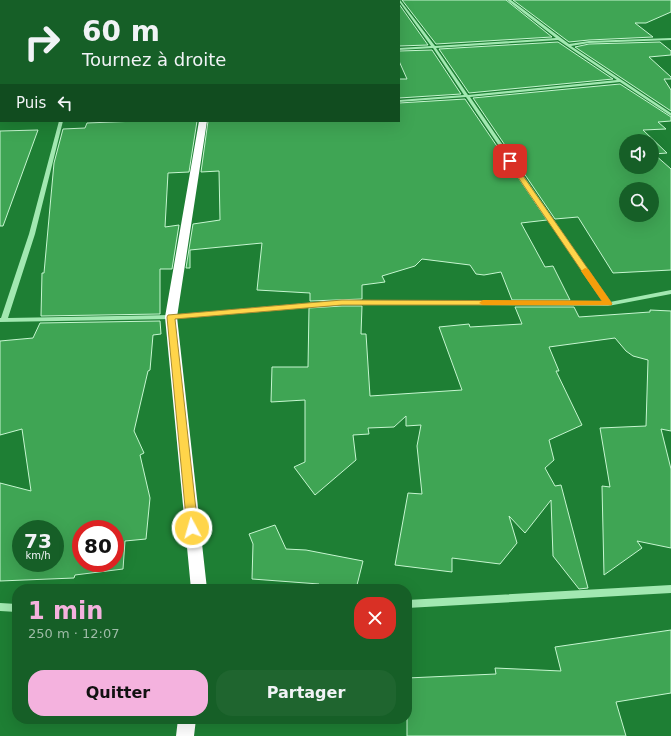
<!DOCTYPE html>
<html lang="fr">
<meta charset="utf-8">
<style>
:root{--surface:#165f27;--page:#1f652f;--text:#f1f3f6;--muted:#9ebba7;--accent:#f4b2de}
body{margin:0;font-family:"DejaVu Sans",sans-serif;background:var(--page);color:var(--text);height:100vh;display:flex;flex-direction:column;font-size:15px;white-space:nowrap}
*{box-sizing:border-box;margin:0}
p{font-size:13px;color:var(--muted)}
.icon{flex:none;width:22px;height:22px;fill:none;stroke:currentColor;stroke-width:2;stroke-linecap:round;stroke-linejoin:round}
.map{position:relative;flex:1;overflow:hidden}
.details{position:absolute;left:12px;top:584px;width:400px;height:140px;display:flex;flex-direction:column;background:var(--surface);border-radius:16px;box-shadow:0 4px 16px #0002}
.details>*{flex:none}
.top-card{position:absolute;left:0px;top:0px;width:400px;height:122px;box-shadow:0 4px 16px #0002;background:#165f27;color:var(--text);overflow:hidden}
.tools{position:absolute;left:619px;top:134px;display:grid;gap:8px}
.tools a{display:grid;place-items:center;width:40px;height:40px;border-radius:50%;background:var(--surface);box-shadow:0 4px 16px #0002;font-size:20px}
.speed{position:absolute;left:12px;top:520px;display:flex;gap:8px;font-size:20px;font-weight:700;text-align:center}
.speed>*{display:grid;place-content:center;width:52px;height:52px;border-radius:50%;background:var(--surface);box-shadow:0 4px 16px #0002;line-height:1}
.speed small{font-size:10px;font-weight:400}
.speed .limit{border:6px solid #d22;background:#fff;color:#111}
.pin{position:absolute;display:grid;place-items:center;width:34px;height:34px;color:#fff;margin:-17px;border-radius:8px;box-shadow:0 2px 6px #0006}
.me{position:absolute;width:44px;margin:-22px;rotate:354deg;stroke-linejoin:round;filter:drop-shadow(0 0 3px #0008)}
.turn{display:flex;align-items:center;gap:14px;height:84px;padding:0 16px;font-size:18px}
.turn .icon{width:52px;height:52px;stroke-width:2.5}
.turn b{display:block;font-size:28px;line-height:34px}
.then{display:flex;align-items:center;height:38px;padding:0 16px;background:#0003;gap:8px;font-size:15px}
.round{display:grid;place-items:center;flex:none;width:42px;height:42px;border-radius:16px;background:var(--page)}
.overview{display:flex;align-items:center;justify-content:space-between;height:68px;padding:0 16px}
h1{font-size:24px;font-weight:700;line-height:30px;color:var(--accent)}
.button{display:flex;gap:8px;margin-top:auto;padding:8px 16px}
.button a{flex:1;height:46px;border-radius:16px;background:var(--accent);color:#111;font-size:16px;font-weight:700;line-height:46px;text-align:center}
.button a+a{background:var(--page);color:var(--text)}
.map>svg:first-child{display:block}
</style>
<div class="map">
<svg width="671" height="736" viewBox="0 0 671 736">
<rect width="100%" height="100%" fill="#1e7f34"/>
<path fill="#3fa554" stroke="#c6f6d0" fill-rule="evenodd" d="M402 0H506L552 37 436 44Z
M513 0H671V12L646 23H635L653 37 589 40 569 42Z
M399 4 428 45 399 46Z
M558 42 613 79 469 93 439 49Z
M660 42 671 51V55L649 57 671 77V79H664L671 90V111L575 47 589 44Z
M432 50 461 94 399 98V79H407L399 61V51Z
M620 84 671 117V121L658 122 666 129 643 130 667 153 654 154 671 169V270L613 273 578 217 555 219 473 98ZM626 141H652V167H626ZM626 189H652V215H626Z
M465 99 547 220 521 223 545 267 553 266 570 300H512L501 272 484 275 476 274 470 265 422 259 415 266 382 276 385 282 362 285V299L310 301V293L257 290 262 243 190 250V268H186L193 224 220 220 219 171 201 172 208 121H399V103Z
M138 121H197L189 172 168 173 165 227 179 225 172 269H160V314L41 316 42 273H44L54 163 63 129 85 128 87 123Z
M38 130 3 226H0V131Z
M342 306H362L361 334H366L370 396 462 390 439 327 469 324 470 327 522 324 515 307H574L579 317 650 312V310L671 311V431L661 429 671 469V548L637 541 642 548 604 575 602 486 610 487 600 428 646 426 648 360 633 356 626 351 615 338 549 347 559 371H556L582 425 549 440 554 460 545 468 555 486 561 485 588 588 579 589 553 556 551 500 525 533 509 516 517 543 500 564 452 558V572L395 565 408 493 422 494 417 446 421 425 406 426V416L394 427 368 428 369 434 353 435 356 460 315 495 294 467 305 462V400L271 402 272 367H308L309 308Z
M160 321 161 334 153 335 150 370 148 371 134 431 144 453 140 455 150 498 146 539 125 541 123 569 75 575 74 578 0 581V483L31 491 22 429 0 435V341L33 338 40 323ZM21 529H55V563H21ZM81 529H115V563H81Z
M275 525 286 549 306 550 363 561 356 589H317L319 584 252 579 253 544 249 534Z
M671 630V693L616 702 626 736H407V678L496 674 495 668 561 671 555 647Z"/>
<g fill="none" stroke-linecap="round" stroke-linejoin="round">
<path fill="#a2e8b1" fill-rule="evenodd" d="M104 0H108L103 1Z
M398 0H400L435 46 556 38 507 0H511L569 44 589 41 671 38V40L589 43 571 46 671 113V116L620 82 470 97 610 302 671 290V294L608 306 342 304 171 319 0 322V318H1L29 234 59 121H63L35 234 8 318 171 315 342 300 604 302 466 97 399 102V100L464 95 433 48 399 50V48L431 46ZM558 40 617 80 468 95 436 48Z
M0 61H1V63H0Z
M0 116H1V118H0Z
M671 585V593L407 608V600Z
M0 603 17 604V612L0 611Z"/>
<path fill="#fff" fill-rule="evenodd" d="M191 0H197V1H191Z
M199 121H207L177 317 207 589H191L165 317Z
M178 719H196L194 736H176Z"/>
</g>
<path fill="#ffd54a" stroke="#a68a30" d="M510 159 512 160 611 302 612 304 611 305H342L175 319 198 528 196 532 192 533 188 532 187 528 167 317 168 315 342 300 602 301 507 161Z"/>
<path fill="#f59e0b" d="M585 268 588 269 611 302 612 304 611 305H483L479 303 483 300 602 301 581 271Z"/>
</svg>
<div class="tools">
<a><svg class="icon" aria-label="sound" viewBox="0 0 24 24"><path d="M4 9h4l5-4v14l-5-4H4zM17 9q2 3 0 6"/></svg></a>
<a><svg class="icon" aria-label="search" viewBox="0 0 24 24"><circle cx="10" cy="10" r="6"/><path d="M15 15l6 6"/></svg></a>
</div>
<div class="speed"><div>73<small>km/h</small></div><div class="limit">80</div></div>
<div class="pin" style="left:510px;top:161px;background:#d93025"><svg class="icon" aria-label="arrive" viewBox="0 0 24 24"><path d="M6 21V4h12l-3 4 3 4H6"/></svg></div>
<svg class="me" style="left:192px;top:528px" viewBox="-20 -20 40 40"><circle r="17" fill="#ffd54a" stroke="#fff" stroke-width="3"/><path d="M0-11L8 9 0 5-8 9z" fill="#fff"/></svg>
<div class="top-card">
<div class="turn"><svg class="icon" aria-label="right" viewBox="0 0 24 24"><path d="M7 20v-9h11M14 6l5 5-5 5"/></svg><div><b>60 m</b>Tournez à droite</div></div>
<div class="then">Puis<svg class="icon" aria-label="left" viewBox="0 0 24 24"><path d="M17 20v-9H6M10 6l-5 5 5 5"/></svg></div>
</div>
<section class="details">
<div class="overview"><div><h1>1 min</h1><p>250 m · 12:07</p></div><a class="round" style="background:#d93025;color:#fff"><svg class="icon" aria-label="close" viewBox="0 0 24 24"><path d="M6 6l12 12M18 6L6 18"/></svg></a></div>
<div class="button"><a>Quitter</a><a>Partager</a></div>
</section>
</div>
